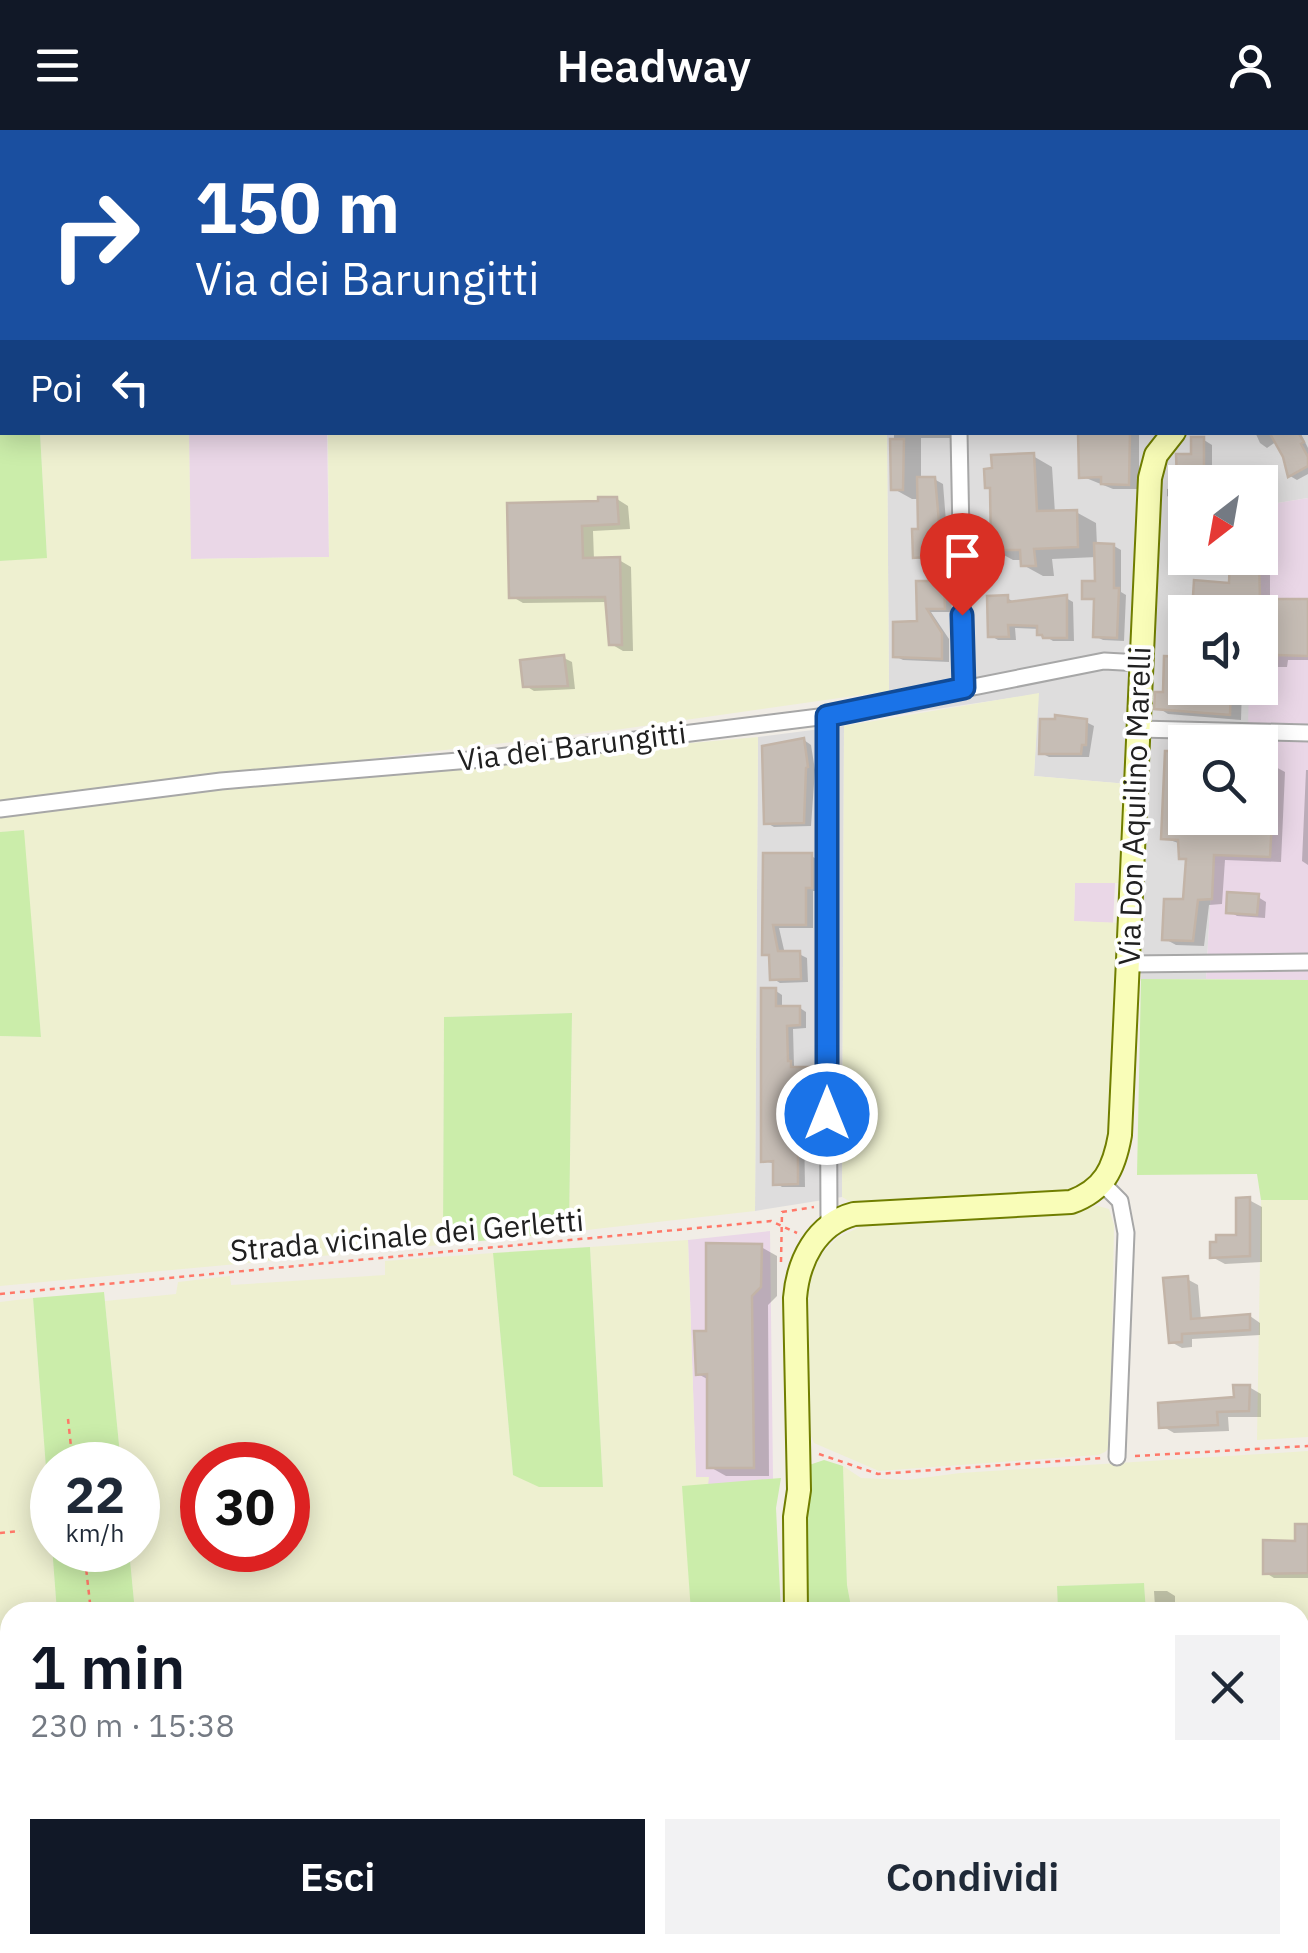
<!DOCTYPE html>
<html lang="it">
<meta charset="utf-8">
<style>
:root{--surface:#fff;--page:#f2f2f3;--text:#1f2937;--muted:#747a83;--accent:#111827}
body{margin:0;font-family:"IBM Plex Sans",sans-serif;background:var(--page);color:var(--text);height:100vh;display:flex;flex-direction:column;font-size:38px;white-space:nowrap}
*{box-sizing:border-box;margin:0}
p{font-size:32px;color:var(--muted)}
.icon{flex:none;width:55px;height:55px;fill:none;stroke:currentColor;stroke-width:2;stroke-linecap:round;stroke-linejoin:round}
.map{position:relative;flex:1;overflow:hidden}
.side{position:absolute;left:0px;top:1472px;width:1310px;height:352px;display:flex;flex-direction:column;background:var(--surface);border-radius:30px 30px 0 0;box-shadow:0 5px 25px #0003}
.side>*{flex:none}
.top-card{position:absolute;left:0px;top:0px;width:1310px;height:305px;box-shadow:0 5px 25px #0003;background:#1a4fa0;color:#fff;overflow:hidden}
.needle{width:65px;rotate:211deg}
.buttons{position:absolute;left:1168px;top:335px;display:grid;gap:20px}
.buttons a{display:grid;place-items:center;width:110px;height:110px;border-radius:0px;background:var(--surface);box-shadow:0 5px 25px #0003;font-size:50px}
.speed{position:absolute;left:30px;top:1312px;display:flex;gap:20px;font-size:50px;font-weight:700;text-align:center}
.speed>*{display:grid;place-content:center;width:130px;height:130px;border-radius:50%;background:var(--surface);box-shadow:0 5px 25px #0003;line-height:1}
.speed small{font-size:25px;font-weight:400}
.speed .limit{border:15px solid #d22;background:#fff;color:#111}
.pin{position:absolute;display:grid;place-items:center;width:85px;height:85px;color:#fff;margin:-102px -42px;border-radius:50% 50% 50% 0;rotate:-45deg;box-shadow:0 0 10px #0007}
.pin .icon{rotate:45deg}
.me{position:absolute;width:110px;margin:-55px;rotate:0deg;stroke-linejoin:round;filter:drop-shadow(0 0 8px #0008)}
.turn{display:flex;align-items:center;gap:35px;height:210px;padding:0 30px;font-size:45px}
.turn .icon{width:130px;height:130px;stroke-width:2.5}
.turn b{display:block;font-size:70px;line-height:85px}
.then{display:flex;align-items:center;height:95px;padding:0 30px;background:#0003;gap:20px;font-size:38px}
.round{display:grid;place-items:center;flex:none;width:105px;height:105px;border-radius:0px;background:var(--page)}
.summary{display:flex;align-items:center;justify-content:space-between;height:170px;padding:0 30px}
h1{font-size:60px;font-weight:600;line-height:75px;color:var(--accent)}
.cta{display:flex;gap:20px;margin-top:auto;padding:20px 30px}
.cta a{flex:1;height:115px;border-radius:0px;background:var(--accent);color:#fff;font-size:40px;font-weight:600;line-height:115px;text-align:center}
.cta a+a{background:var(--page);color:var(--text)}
header{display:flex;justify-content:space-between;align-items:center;height:130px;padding:0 30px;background:var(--accent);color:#fff;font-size:45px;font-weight:600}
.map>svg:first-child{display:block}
</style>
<header><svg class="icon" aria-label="menu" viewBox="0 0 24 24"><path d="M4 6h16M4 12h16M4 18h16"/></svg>Headway<svg class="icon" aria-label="person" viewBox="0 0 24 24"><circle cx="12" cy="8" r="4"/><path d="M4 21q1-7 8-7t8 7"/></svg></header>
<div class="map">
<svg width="1308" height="1823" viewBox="0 0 1308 1823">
<rect width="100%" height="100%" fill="#f1ede6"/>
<path fill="#dedddd" d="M1308 245V368L1260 376V352H1185V428H1250V482H1185V558H1249V596H1220L1219 612H1185V688H1215L1206 849H1141L1159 373 1165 333 1170 321 1190 303 1308 302Z
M887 303H1157L1144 324 1128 654 1034 646 1038 564 896 585 889 561Z
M844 596 842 1067 755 1081 758 607Z"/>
<path fill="#ead7e7" d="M189 303H327L329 427 190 429Z
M1308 368V850L1206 849 1215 688H1260V612H1219L1220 596H1248L1249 558H1260V482H1250V428H1260V376Z
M1075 752 1115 753 1113 793 1074 791Z
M770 1101 773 1349 708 1356V1347L696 1348 688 1110Z"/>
<path fill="#eef0d0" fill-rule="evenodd" d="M217 0H913L914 2H217Z
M40 303H189L191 429 329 427 328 303H887L889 561 622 599 57 666 0 677V431L47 427Z
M1039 563 1034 646 1128 654 1124 753H1075L1074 791 1122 793 1113 1005 1099 1045 1082 1058 1061 1066 849 1071 842 1067 844 596Z
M758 607 755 1081 569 1102 572 883 444 887 443 1105 440 1115 0 1156V906L41 907 23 700 0 702V685L316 647Z
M1261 1070H1308V1307L1257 1310Z
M1098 1076 1109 1079 1114 1095 1110 1317 1105 1322 1098 1325 879 1341 814 1313 811 1306 805 1171 816 1130 837 1108 870 1092 1072 1080Z
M688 1110 696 1347H709L708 1356H683L691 1482H135L129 1420H138V1335H121L105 1171 176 1164 178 1152 230 1146 231 1155 385 1145V1131L493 1123 513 1345 603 1357 590 1117ZM202 1335H288V1420H202Z
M33 1168 57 1482H10V1815H186V1823H0V1172Z
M1308 1321V1823H1277L1276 1819 1162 1823 1161 1815H1300V1482H1146L1144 1453 1057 1456 1058 1482H852L847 1455 843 1336 861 1348 907 1350 960 1343Z
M197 1815H676L677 1823H198Z"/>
<path fill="#cbedaa" d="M0 202H2V302L40 303 47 428 0 431Z
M24 700 41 907 0 906V702Z
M1141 849 1308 850V1070H1261L1257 1044 1137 1045Z
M572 883 569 1102 440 1115 443 1105 444 887Z
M590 1117 603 1357H539L513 1345 493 1123Z
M104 1162 121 1335H52V1420H129L135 1482H57L33 1168Z
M824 1330 843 1336 847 1455 852 1482H805L809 1335Z
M781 1348 776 1378 781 1482H691L682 1356Z
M1144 1453 1146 1482H1058L1057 1456Z
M676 1815H958L956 1823H677Z"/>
<path fill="#0003" d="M894 302H958V308H921V349H934L943 354 949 429 924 431 916 427 920 401V369H912L894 359Z
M1081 302H1139V359H1113L1081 346Z
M1255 302H1300L1308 318V344L1297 350 1290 346 1286 326 1277 311 1267 318 1260 313Z
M1204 310 1212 315V352H1185V373L1175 371 1167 366V359L1180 357 1179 327 1194 326Z
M1033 326 1052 337 1055 383 1076 382 1096 393 1097 416H1114L1121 420V462L1126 465 1124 511 1103 510 1095 506 1097 471 1085 467 1097 453V427L1052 429 1054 446H1043L1023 435V430H1013L993 419V360L988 357Z
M1251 345 1258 352H1223L1233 348Z
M617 369 628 376 630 399 593 401 594 430H619L631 437 633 521H623L611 514 608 472 523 473 511 466 601 373Z
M1260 404 1270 410V471L1308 472V530H1288L1287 537H1275L1260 525V482H1195L1197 453 1231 455 1233 428H1260Z
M1176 405H1185V428H1197L1196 437 1183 436 1175 432Z
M919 454H944L951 458 952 482H931L949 509V532L903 530 895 526 919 493Z
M1007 468 1016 473 1066 468 1073 472 1074 511H1053L1040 503V499L1015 498 1016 510H998L991 506Z
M564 528 572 532 575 559 534 561 526 556Z
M1185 530V558H1242L1241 590 1168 584 1157 577Z
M1057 592H1086L1094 596 1089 627H1049L1041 623Z
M804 610 811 615 815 640 811 696 774 697 767 693Z
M1185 624V688H1260V636H1274L1285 642 1281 732 1225 730 1222 774 1209 775 1204 816 1176 815 1165 809 1185 772 1189 732 1181 727V714L1164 708Z
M1306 640H1308V735L1302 731Z
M765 725 811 726 819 730V761H813V798H779L785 824H799L807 828 808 852 780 853 772 848V827L764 823Z
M1258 767 1266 772 1265 788 1237 786 1229 781Z
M776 861 782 865V879L800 878 806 882V898L793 899 794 936 815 943 819 950V996H804L805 1057H782L776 1053V1034L763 1031Z
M1249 1070 1262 1077V1132L1225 1134 1212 1127 1239 1107Z
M761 1117 777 1126V1166L768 1175 769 1346H726L710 1337 709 1250 698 1244Z
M1187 1149 1198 1155 1201 1190 1250 1186 1260 1193V1205L1192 1209V1217L1182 1218 1171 1212Z
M1249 1257 1261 1264V1287H1228L1229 1301 1174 1303 1162 1296 1237 1270Z
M1308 1397V1448H1274L1266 1443 1298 1414Z
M1154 1461H1167L1175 1466V1481H1163L1155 1477Z"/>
<path fill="#c6bdb5" stroke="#c3b4a7" stroke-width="2.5" d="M1078 302H1130L1129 355 1101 354V347L1079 348Z
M1269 302H1298L1304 312 1301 314 1308 327V336L1288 347 1283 327Z
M1191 307H1204V352H1177L1176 324H1191Z
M890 309H904L903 360H891Z
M1034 323 1037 381 1077 380 1078 417 1034 419 1036 436H1021L1020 420H991L990 358H985L984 339 992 338 991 325Z
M917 347H935L942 426 913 428 912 399H918Z
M598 367H617L619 394 582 396 583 428 620 427 622 515H609L605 467 509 468 507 373 598 371Z
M1094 413 1114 414V458H1119L1117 508 1093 507 1094 469H1082V451H1095Z
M1230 428H1259L1260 469H1308V526L1277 525V532H1261L1260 482H1192L1194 450 1229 453Z
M916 451H944L945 479H927L942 503V529L893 527V492L917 491Z
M1008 465V472L1067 465V508H1043L1042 505H1037V496L1008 495 1009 507H988L987 466Z
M564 525 568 556 523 557 520 530Z
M1164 526 1185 527V558H1231L1230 585 1154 579 1155 562H1163Z
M1055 585 1087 589 1086 615H1082L1081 624H1039L1040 589H1055Z
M804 608 808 637 806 638 804 693 764 694 762 616Z
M1165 621H1185V688H1260V633L1275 634 1270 727 1214 725 1212 769 1198 770 1193 811 1162 810 1164 769H1183L1186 729H1179L1178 710 1161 709Z
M763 723H812V758H806V795H773L778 821H800L801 849 770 850 769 825H762Z
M1227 762 1259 764 1257 785 1226 783Z
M761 858H776V876H800V895L787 896 788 931H791V937H809V944H813V994H798V1054L773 1055V1031L761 1032Z
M1250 1067V1126L1210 1128V1112H1216V1105H1236V1068Z
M706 1113 762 1114 761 1157 752 1166 754 1338H707V1244L696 1245 694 1201H706Z
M1188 1146 1191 1189 1250 1184V1200L1182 1204V1212L1169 1213 1163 1148Z
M1233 1255H1250L1249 1281 1217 1282 1218 1295 1159 1298 1158 1273 1234 1267Z
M1295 1394H1308V1443L1263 1444V1410L1295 1411Z"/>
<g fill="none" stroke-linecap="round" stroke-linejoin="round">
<g stroke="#a7a7a7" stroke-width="19">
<path id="street" d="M918 0 919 2
M959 302 964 558
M827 586 829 1094
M1139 599 1308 603
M0 679 221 651 482 629 827 586 1104 531 1141 533
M1128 834 1308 832
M1102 1053 1120 1071 1126 1103 1117 1327"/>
</g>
<g stroke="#707e00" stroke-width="26">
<path id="secondary" d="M796 1482 795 1387 799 1360 795 1168C798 1131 816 1094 854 1084L1071 1072C1104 1060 1114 1039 1120 1005L1150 348 1156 325 1174 302
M807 1815V1823"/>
</g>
<g stroke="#e41e62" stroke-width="34">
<path id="highway" d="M1208 0 1209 2
M1240 0 1241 2
M1308 187V188"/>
</g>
<path stroke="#ff7869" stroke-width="2.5" stroke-dasharray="5 5" stroke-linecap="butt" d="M0 229H2
M781 1132 782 1082 814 1077
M0 1164 771 1091 797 1103
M68 1289 73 1335
M819 1324 878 1344 1102 1328
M1135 1326 1308 1316
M0 1403 20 1401
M84 1420 91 1482
M0 1602 10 1620
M0 1668 10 1666
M191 1815 192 1823"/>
<use href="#street" stroke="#fff" stroke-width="15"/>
<use href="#secondary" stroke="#f9fdb8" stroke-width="22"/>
<use href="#highway" stroke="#eb8a9c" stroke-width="30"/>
</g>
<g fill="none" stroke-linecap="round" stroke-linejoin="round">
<g stroke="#114b97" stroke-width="25">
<path id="route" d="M827 984V586L964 558 962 485"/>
</g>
<use href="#route" stroke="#1a73e8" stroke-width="18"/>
</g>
<g text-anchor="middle" stroke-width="8" stroke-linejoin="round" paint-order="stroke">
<g font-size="30" fill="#202020" stroke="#fff">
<text transform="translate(572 617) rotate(-7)" y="10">Via dei Barungitti</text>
<text transform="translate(1135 676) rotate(-88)" y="10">Via Don Aquilino Marelli</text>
<text transform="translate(407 1106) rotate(-5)" y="10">Strada vicinale dei Gerletti</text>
</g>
</g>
</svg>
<div class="buttons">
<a><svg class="needle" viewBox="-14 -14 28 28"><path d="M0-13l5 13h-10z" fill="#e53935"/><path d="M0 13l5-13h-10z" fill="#747a83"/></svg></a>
<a><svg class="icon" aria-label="sound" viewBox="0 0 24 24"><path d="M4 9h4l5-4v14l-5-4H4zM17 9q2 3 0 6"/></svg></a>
<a><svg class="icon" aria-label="search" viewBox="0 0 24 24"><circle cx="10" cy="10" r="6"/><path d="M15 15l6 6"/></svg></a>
</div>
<div class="speed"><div>22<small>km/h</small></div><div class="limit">30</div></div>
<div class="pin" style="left:962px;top:485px;background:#d93025"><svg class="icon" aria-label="arrive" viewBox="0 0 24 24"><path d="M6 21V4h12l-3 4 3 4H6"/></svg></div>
<svg class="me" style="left:827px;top:984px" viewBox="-20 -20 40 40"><circle r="17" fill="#1a73e8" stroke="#fff" stroke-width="3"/><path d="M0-11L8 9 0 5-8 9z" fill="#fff"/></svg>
<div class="top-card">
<div class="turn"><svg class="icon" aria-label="right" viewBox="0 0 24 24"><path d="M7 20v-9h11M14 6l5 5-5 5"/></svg><div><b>150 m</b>Via dei Barungitti</div></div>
<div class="then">Poi<svg class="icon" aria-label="left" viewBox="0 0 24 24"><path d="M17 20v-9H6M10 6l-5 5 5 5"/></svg></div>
</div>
<section class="side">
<div class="summary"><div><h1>1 min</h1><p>230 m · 15:38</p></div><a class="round"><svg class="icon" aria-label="close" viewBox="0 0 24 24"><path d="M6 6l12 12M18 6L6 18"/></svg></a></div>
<div class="cta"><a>Esci</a><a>Condividi</a></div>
</section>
</div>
